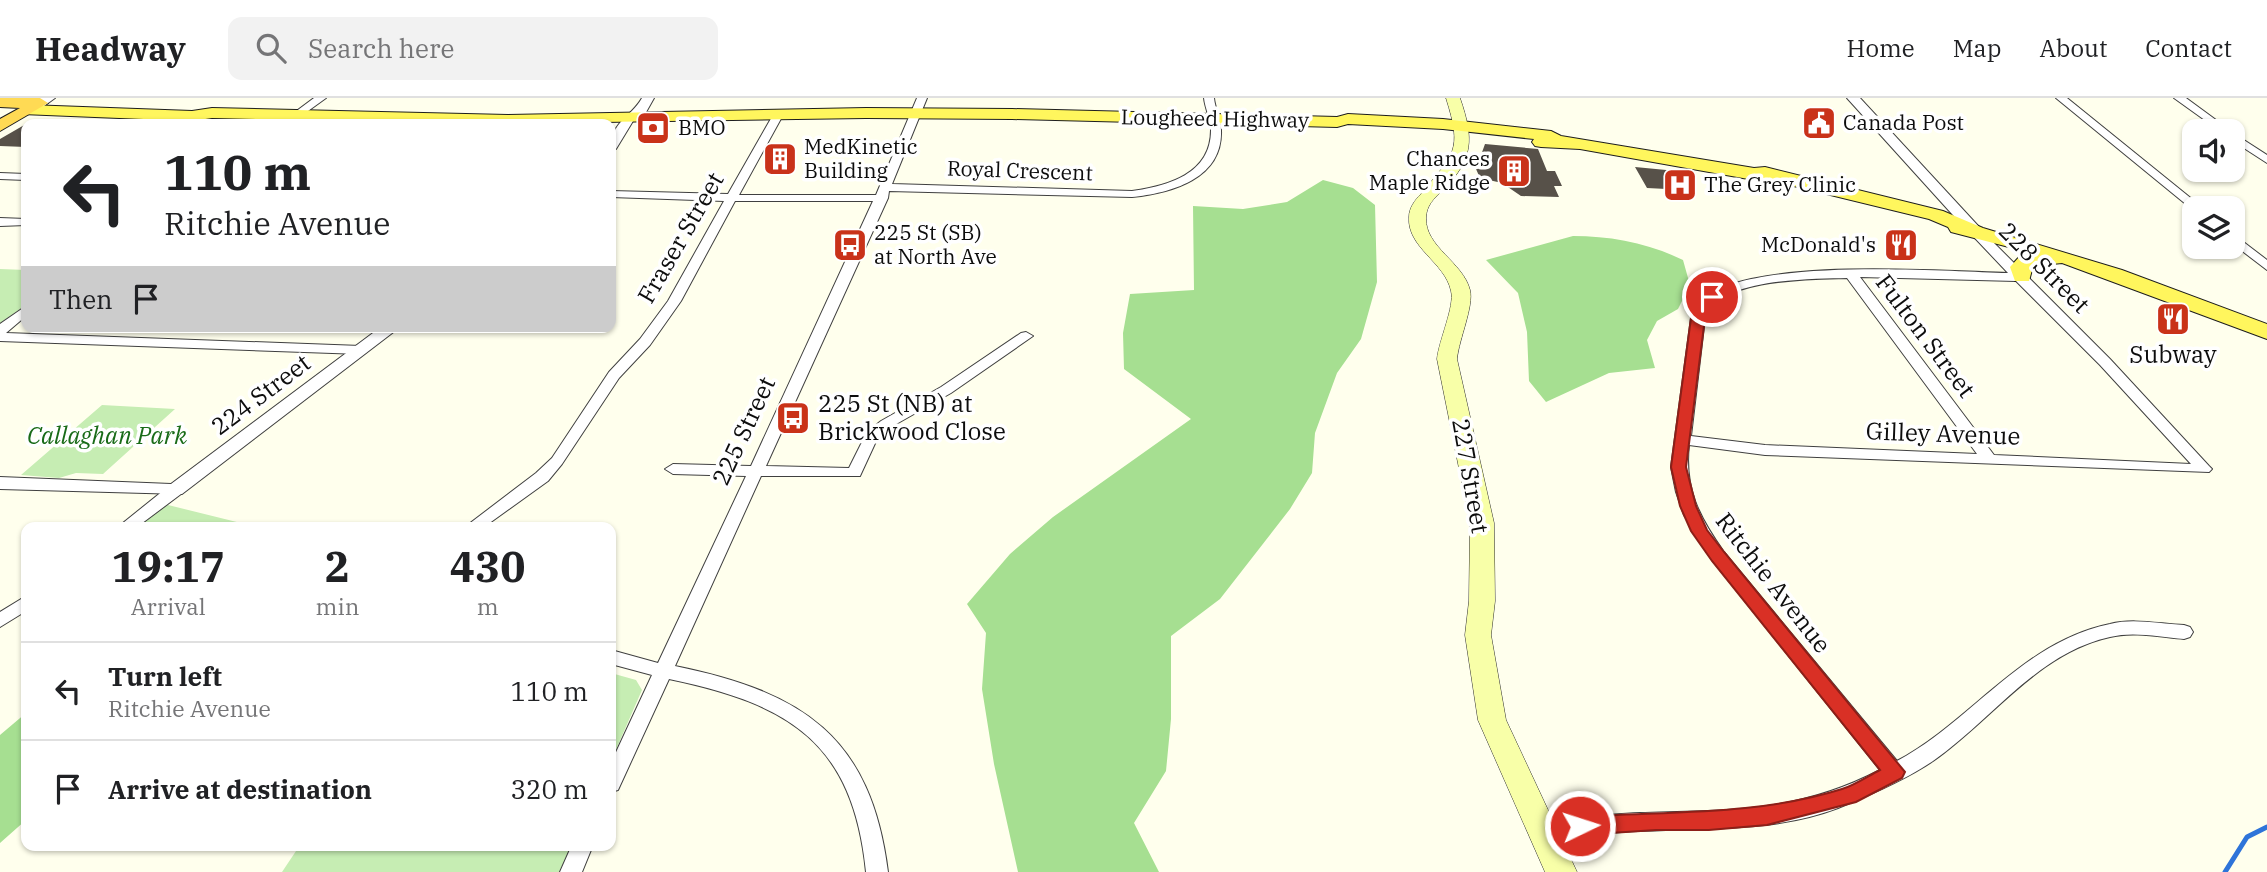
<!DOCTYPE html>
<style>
:root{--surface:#fff;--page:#f2f2f2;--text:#202124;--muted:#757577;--line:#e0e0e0}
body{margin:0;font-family:"IBM Plex Serif",serif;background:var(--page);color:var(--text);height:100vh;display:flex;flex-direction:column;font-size:26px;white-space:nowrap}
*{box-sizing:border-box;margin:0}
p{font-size:23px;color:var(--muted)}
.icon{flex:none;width:38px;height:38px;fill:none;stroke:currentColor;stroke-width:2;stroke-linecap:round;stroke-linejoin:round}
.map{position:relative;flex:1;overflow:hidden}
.side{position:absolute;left:21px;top:424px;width:595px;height:329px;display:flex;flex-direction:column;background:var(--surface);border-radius:14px;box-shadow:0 2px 5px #0004}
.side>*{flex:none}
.top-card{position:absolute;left:21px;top:21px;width:595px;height:214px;border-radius:14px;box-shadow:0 2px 5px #0004;background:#fff;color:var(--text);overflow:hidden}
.buttons{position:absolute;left:2182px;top:21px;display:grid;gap:14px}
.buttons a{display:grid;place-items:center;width:63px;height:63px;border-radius:14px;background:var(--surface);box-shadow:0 2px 5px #0004;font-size:35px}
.pin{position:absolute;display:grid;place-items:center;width:60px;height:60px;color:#fff;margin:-30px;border:4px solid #fff;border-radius:50%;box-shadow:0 2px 7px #0007}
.me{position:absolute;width:77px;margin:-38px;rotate:86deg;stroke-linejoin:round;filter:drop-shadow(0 0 5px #0008)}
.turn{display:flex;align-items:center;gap:24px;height:147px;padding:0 28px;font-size:32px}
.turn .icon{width:91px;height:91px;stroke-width:2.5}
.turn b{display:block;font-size:49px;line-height:60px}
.then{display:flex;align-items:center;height:66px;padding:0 28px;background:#0003;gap:14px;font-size:26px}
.eta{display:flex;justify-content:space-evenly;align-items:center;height:119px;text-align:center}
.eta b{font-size:42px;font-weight:700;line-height:49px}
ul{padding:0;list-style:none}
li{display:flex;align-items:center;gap:21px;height:98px;padding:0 28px;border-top:2px solid var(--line)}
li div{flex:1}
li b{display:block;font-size:26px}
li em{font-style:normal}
header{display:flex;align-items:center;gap:42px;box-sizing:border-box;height:98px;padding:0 35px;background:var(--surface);border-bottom:2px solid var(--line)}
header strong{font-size:33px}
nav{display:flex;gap:38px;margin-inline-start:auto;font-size:24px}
.search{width:490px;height:63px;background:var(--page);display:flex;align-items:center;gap:18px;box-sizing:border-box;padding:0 24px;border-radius:14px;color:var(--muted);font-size:26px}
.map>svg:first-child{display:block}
</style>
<header>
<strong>Headway</strong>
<div class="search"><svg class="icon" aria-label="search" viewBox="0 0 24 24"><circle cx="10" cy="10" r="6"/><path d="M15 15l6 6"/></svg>Search here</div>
<nav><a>Home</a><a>Map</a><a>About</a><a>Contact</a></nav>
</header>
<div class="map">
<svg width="2267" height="774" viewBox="0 0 2267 774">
<rect width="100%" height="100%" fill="#ffffed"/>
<path fill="#c6edb3" d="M0 171 26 172V207L0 225Z
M102 307 175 311 103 376 76 375 59 380 21 377Z
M164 406 257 429H134Z
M611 575 636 582 642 592 611 663Z
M300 747H572L559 774H282Z"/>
<path fill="#a6df91" d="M1323 82 1353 90 1375 107 1377 184 1361 241 1337 275 1315 335 1312 375 1290 411 1220 501 1171 538V621L1166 673 1134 725 1159 774H1018L994 666 982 591 986 535 967 506 1010 456 1053 419 1191 321 1124 271 1123 235 1130 196 1194 192 1193 108 1243 111 1287 104Z
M1573 138C1611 138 1648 145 1683 162L1690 187 1678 211 1657 223 1647 242 1655 270 1609 275 1546 304 1529 283 1527 234 1518 195 1486 162Z
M26 615V722L0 745V637Z"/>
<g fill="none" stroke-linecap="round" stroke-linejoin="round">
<path stroke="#2e74d9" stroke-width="5" d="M2225 774 2247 739 2267 729"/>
</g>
<path fill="#575149" d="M26 26V49L0 48V41Z
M1485 46 1538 51 1547 73H1555L1562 88H1554L1559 99 1521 98 1502 85 1480 80 1476 71Z
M1635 69 1687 74 1686 92 1647 90Z"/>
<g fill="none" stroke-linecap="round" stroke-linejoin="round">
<g stroke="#404040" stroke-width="2">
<path id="minor" d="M314 0H326L290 26H279Z
M917 0H927L892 86 1132 93C1168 88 1211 76 1211 32 1211 21 1205 11 1204 0H1214C1215 11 1221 21 1221 32 1223 81 1171 95 1132 99L889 93 888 100 766 368 849 370 867 334 881 323 941 289 1021 235 1026 234 1033 238 951 295 891 329 878 339 860 378H761L675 568C802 594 871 638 888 774H866C853 644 789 606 669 581L618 692 611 694V665L652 577 611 566V552L658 565 746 378 673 376 665 371 673 366 751 368 873 103H735L681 203 650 247 619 280 562 366 548 383 484 429H465L536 375 552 360 609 274 640 241 668 203 724 103 611 99V93L728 96 773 17 778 14 783 17 739 97H876Z
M2056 0H2067L2203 110 2193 112Z
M2174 0H2186L2231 33H2220Z
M2233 35 2267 57V65L2233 43Z
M0 75 26 76V82L0 81Z
M0 120 26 121V127L0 128Z
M1976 130 1980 131 2110 261 2209 368 2212 371 2209 374 1765 357 1689 347C1684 390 1699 419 1724 454L1897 663C1972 623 2022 544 2110 526 2133 520 2160 526 2184 527L2190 529 2193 534 2190 539 2184 541C2160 539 2133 533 2110 539 2037 555 1992 622 1933 663 1905 682 1870 697 1838 710 1775 734 1705 730 1638 733 1607 734 1575 738 1543 741L1536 738 1533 732 1536 726 1543 723C1575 720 1607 716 1640 715 1730 712 1798 715 1880 672L1712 462 1684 417 1676 394 1671 369 1691 220C1694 213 1695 206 1701 201 1754 159 1938 173 2008 175L1972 137 1970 134ZM1860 179 2016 183 2100 267 2191 366 1994 357ZM1847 180 1977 356 1765 347 1691 338 1705 220C1718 180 1811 181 1847 180Z
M2233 136 2267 162V172L2233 146Z
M26 208V218L6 235 361 248 368 252 361 256 0 243V226Z
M175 387 183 392 181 396 137 429H118L169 388Z
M26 498V513L0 529V514Z
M572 747H593L582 774H560Z"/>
</g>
<g stroke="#404040" stroke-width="2">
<path id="tertiary" d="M40 0H55L44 8H36L34 5Z
M642 0H654L645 16 633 23 616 51 611 52C611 22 630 21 642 0Z
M1847 0H1860L1981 131 1983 134 1981 137H1971Z
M381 229H400L182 396 0 391V379L171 386Z"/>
</g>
<g stroke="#2f2f2f" stroke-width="1">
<path id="secondary" d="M1446 0H1460C1474 41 1474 61 1442 93 1434 100 1426 108 1426 120 1425 149 1463 164 1470 192 1474 208 1459 241 1457 261L1494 425 1495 503 1491 537 1506 622 1577 774H1545L1478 622 1465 537 1469 503 1470 425 1437 261C1439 242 1455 208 1451 193 1445 164 1407 150 1409 119 1409 110 1415 102 1421 96 1454 55 1463 54 1446 0Z"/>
</g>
<g stroke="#1e1e1e" stroke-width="2">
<path id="primary" d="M28 7 192 13 212 10 508 17 866 10 1012 11 1337 19 1348 16 1443 21 1551 33 1561 38 1754 70 1765 69 1943 113 1983 130 2122 172 2267 226V241L2062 165 2033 168 2029 183H2015L2010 169 2020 158 2032 155 1951 134 1948 129 1929 121 1765 81 1754 82 1580 51 1541 49 1535 48 1532 44 1534 41 1443 31 1348 26 1337 29 1012 21 866 20 470 26 212 20 192 23 22 16 20 12 22 8Z"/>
</g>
<g stroke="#1e1e1e" stroke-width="2">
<path id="trunk" d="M0 0H40L48 5 0 33V21L20 10 0 9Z"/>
</g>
<use href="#minor" fill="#fff" fill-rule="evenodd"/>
<use href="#tertiary" fill="#fff" fill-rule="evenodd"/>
<use href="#secondary" fill="#f8ffa8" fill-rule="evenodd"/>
<use href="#primary" fill="#fff65d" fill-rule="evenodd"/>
<use href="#trunk" fill="#ffda54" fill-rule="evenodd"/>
</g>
<path fill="#d93025" stroke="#8d1f18" stroke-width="2" d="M1712 195 1718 199 1708 209 1705 220 1686 369 1696 408 1707 432 1724 454 1905 674 1902 680 1856 704 1767 727 1709 732H1656L1580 737 1572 734 1569 728 1572 721 1580 719C1668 713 1756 718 1842 691 1855 687 1868 678 1880 672L1712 463 1691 433 1680 408 1671 369 1691 220 1698 204Z"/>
<defs>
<g id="civic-square" transform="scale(1.75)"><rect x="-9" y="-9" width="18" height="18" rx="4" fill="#c93219" stroke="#fff"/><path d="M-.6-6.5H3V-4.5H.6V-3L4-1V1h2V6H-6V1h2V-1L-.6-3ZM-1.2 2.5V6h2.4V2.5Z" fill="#fff"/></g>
<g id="bank-square" transform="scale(1.75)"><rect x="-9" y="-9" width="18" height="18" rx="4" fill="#c93219" stroke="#fff"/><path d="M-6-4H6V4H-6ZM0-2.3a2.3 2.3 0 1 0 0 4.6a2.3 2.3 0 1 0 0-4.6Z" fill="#fff"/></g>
<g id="building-square" transform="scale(1.75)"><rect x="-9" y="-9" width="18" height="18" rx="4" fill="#c93219" stroke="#fff"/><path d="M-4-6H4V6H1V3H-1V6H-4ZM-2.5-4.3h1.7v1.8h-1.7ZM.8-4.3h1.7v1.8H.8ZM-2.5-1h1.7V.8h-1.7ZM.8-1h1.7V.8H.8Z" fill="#fff"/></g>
<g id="hospital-square" transform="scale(1.75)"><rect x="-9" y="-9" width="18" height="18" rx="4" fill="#c93219" stroke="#fff"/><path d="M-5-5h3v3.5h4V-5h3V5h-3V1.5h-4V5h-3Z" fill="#fff"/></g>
<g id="bus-square" transform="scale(1.75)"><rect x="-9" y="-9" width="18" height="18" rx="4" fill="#c93219" stroke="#fff"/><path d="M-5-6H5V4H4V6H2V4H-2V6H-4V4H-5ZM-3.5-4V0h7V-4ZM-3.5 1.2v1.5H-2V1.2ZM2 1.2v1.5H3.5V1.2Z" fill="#fff"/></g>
<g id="restaurant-square" transform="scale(1.75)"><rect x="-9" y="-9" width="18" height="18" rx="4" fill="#c93219" stroke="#fff"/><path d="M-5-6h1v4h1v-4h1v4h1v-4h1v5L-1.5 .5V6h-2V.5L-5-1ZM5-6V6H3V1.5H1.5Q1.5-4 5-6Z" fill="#fff"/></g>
</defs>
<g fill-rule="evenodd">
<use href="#civic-square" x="1819" y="25"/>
<use href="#bank-square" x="653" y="30"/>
<use href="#building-square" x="780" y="61"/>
<use href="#building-square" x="1514" y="73"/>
<use href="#hospital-square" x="1680" y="87"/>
<use href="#bus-square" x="850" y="147"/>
<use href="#restaurant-square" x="1901" y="147"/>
<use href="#restaurant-square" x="2173" y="221"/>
<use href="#bus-square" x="793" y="320"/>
</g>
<g text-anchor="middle" stroke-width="7" stroke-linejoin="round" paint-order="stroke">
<g font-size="21" fill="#0d0d0d" stroke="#fff">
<text transform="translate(1215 21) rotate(1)" y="7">Lougheed Highway</text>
<text transform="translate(1020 73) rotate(2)" y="7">Royal Crescent</text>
</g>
<g font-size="21" fill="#0d0d0d" stroke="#fff" text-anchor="start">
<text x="1843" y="32">Canada Post</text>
<text x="678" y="37">BMO</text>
<text x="804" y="56">MedKinetic<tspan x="804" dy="24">Building</tspan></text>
<text x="1490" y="68" text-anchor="end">Chances<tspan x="1490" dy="24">Maple Ridge</tspan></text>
<text x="1704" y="94">The Grey Clinic</text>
<text x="874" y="142">225 St (SB)<tspan x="874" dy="24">at North Ave</tspan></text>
<text x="1876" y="154" text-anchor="end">McDonald's</text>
</g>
<g font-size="24" fill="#0d0d0d" stroke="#fff">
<text transform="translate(681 140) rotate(-60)" y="8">Fraser Street</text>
<text transform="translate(2044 170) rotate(45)" y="8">228 Street</text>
<text transform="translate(1925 238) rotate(53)" y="8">Fulton Street</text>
<text transform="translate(261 297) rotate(-37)" y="8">224 Street</text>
<text transform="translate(744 333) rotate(-65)" y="8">225 Street</text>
<text transform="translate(1943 336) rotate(2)" y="8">Gilley Avenue</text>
<text transform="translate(1470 378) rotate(80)" y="8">227 Street</text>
<text transform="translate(1773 485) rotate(52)" y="8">Ritchie Avenue</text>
</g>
<g font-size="24" fill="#0d0d0d" stroke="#fff">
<text x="2173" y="265">Subway</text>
<text x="818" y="314" text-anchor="start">225 St (NB) at<tspan x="818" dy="28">Brickwood Close</tspan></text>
</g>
<g font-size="24" font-style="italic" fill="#196b18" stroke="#fff">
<text x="107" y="346">Callaghan Park</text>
</g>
</g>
</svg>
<div class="buttons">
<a><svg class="icon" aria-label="sound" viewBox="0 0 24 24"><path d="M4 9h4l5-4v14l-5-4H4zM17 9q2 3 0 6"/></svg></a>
<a><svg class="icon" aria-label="layers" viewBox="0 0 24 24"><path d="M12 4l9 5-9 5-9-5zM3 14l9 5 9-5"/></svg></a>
</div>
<div class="pin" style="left:1712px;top:199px;background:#d93025"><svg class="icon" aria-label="arrive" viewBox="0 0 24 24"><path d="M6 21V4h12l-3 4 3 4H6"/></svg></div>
<svg class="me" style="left:1580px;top:728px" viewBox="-20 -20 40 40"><circle r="17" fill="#d93025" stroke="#fff" stroke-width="3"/><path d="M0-11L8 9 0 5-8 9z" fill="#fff"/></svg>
<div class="top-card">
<div class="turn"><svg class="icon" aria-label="left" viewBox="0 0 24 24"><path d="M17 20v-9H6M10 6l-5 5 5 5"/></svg><div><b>110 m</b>Ritchie Avenue</div></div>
<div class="then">Then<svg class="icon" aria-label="arrive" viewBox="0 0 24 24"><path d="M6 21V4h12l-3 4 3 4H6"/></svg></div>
</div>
<section class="side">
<div class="eta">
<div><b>19:17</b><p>Arrival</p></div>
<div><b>2</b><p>min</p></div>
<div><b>430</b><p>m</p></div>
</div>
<ul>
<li><svg class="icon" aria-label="left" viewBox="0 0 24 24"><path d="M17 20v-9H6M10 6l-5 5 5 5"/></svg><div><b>Turn left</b><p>Ritchie Avenue</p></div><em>110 m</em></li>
<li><svg class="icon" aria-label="arrive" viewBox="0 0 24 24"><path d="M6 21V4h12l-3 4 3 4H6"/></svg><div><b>Arrive at destination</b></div><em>320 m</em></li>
</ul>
</section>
</div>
